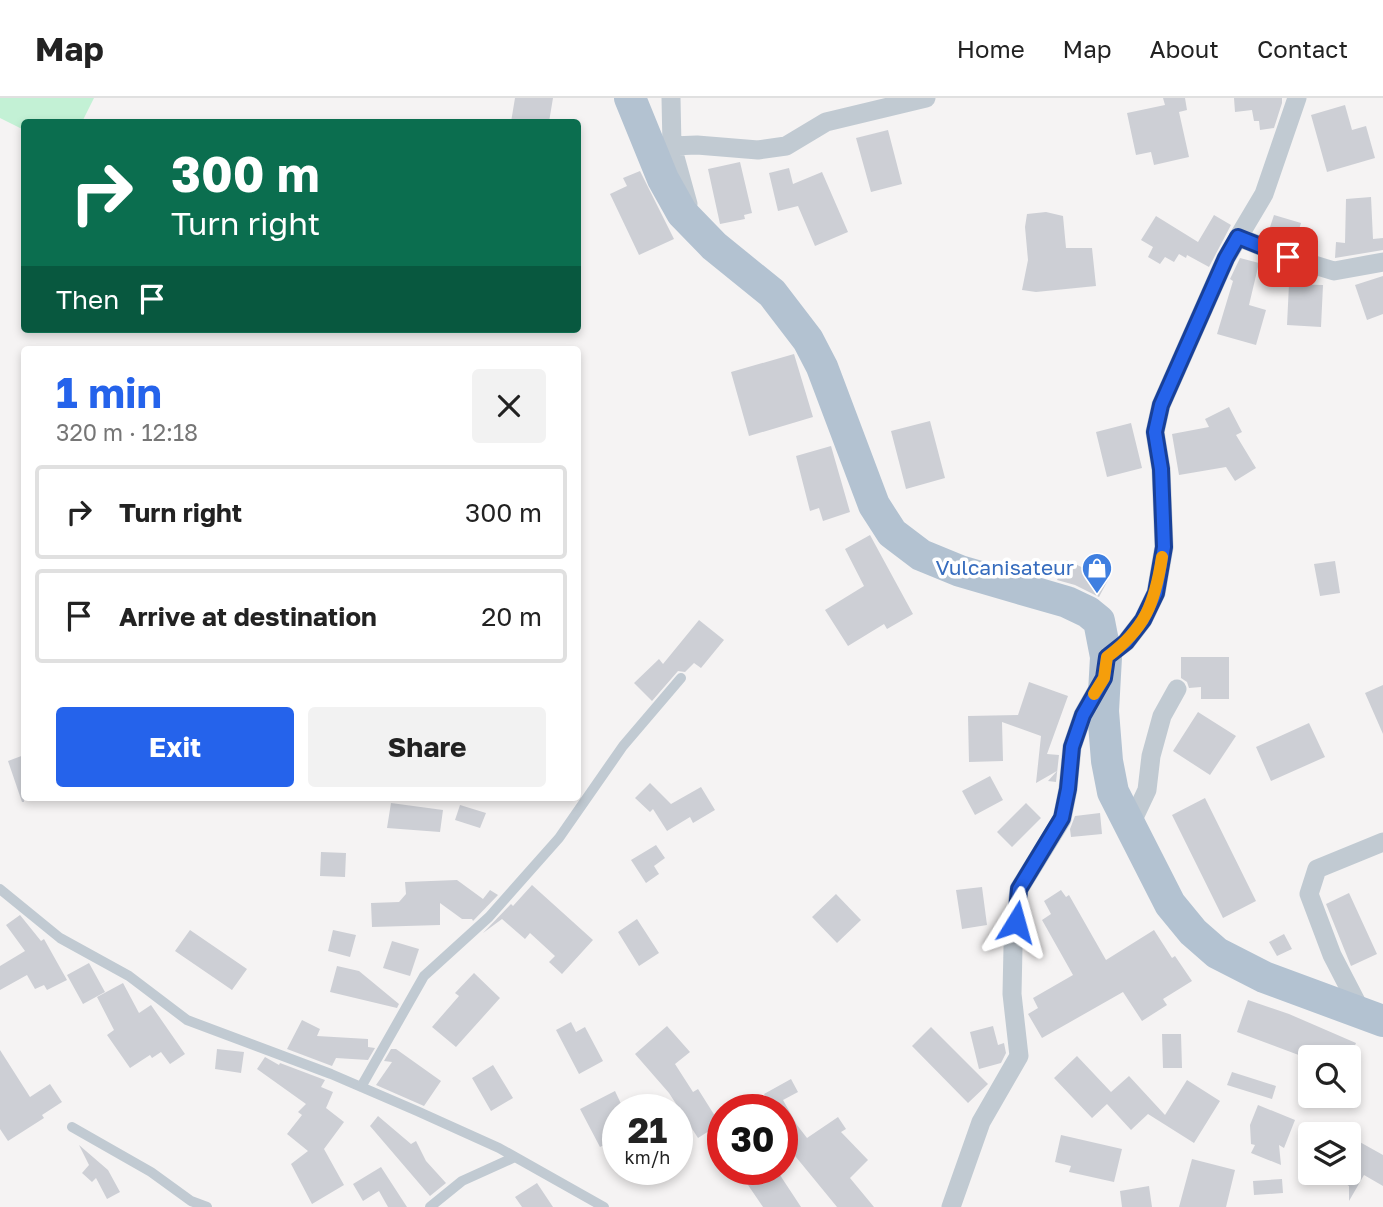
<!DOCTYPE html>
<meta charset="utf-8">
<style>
:root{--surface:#fff;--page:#f2f2f2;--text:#222;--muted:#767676;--line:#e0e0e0;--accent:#2563eb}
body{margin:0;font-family:"Golos Text",sans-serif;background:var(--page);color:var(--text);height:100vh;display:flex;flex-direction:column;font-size:26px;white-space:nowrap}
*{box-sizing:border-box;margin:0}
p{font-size:23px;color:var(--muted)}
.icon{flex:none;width:38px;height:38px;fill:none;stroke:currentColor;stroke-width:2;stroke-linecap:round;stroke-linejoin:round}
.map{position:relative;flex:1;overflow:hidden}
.sheet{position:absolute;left:21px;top:248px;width:560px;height:455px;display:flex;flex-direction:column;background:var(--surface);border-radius:7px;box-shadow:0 4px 10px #0003}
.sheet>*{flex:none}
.top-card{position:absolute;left:21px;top:21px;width:560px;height:214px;border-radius:7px;box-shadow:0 4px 10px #0003;background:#0b6e4f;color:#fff;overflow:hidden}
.controls{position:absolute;left:1298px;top:947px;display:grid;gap:14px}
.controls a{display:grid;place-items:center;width:63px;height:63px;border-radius:7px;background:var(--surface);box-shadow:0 4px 10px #0003;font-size:35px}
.speed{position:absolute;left:602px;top:996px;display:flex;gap:14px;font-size:35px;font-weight:700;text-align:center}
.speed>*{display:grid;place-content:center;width:91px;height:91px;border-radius:50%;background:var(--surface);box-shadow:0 4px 10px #0003;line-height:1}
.speed small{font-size:18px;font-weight:400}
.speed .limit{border:10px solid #d22;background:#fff;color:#111}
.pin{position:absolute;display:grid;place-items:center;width:60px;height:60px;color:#fff;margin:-30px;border-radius:14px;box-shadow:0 4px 10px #0006}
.me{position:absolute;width:77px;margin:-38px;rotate:8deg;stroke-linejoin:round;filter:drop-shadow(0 0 5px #0008)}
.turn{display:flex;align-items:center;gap:24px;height:147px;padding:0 35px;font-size:32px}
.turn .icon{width:91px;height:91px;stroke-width:2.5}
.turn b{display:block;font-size:49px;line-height:60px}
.then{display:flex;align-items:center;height:66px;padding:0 35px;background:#0003;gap:14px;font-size:26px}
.round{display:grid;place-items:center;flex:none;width:74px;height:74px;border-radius:7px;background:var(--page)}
.head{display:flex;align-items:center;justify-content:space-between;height:119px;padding:0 35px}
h1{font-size:42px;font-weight:700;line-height:52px;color:var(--accent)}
.action{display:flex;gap:14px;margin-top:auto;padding:14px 35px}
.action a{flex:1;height:80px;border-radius:7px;background:var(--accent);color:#fff;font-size:28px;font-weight:700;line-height:80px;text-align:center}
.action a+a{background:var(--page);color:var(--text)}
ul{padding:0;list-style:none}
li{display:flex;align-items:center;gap:21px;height:94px;margin:0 14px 10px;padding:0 21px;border:4px solid var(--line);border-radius:7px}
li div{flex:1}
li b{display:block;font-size:26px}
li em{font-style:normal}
header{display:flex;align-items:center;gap:42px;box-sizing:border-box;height:98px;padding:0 35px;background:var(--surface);border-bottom:2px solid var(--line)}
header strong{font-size:33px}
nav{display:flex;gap:38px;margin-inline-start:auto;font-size:24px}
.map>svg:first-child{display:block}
</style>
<header>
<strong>Map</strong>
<nav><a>Home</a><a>Map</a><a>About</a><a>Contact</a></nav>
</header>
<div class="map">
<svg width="1383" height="1109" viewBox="0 0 1383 1109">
<rect width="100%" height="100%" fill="#f5f3f3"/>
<path fill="#c3f1d5" d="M0 0H94L82 24H24V32L0 20Z"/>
<path fill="#cdcfd5" d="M515 0H553L549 24H511Z
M1163 0H1185L1187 12 1179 14 1189 59 1154 67 1151 54 1136 57 1127 15 1165 7Z
M1234 0H1282V5L1274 30 1260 32 1259 23H1254L1252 12 1235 14Z
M1345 7 1352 32 1366 28 1375 60 1327 74 1311 17Z
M888 32 902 86 871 94 856 40Z
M740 64 752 115 744 117 745 121 720 126 708 71Z
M789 70 793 86 822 74 848 134 815 148 798 108 778 113 769 75Z
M640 73 674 141 639 157 610 96 627 88 623 80Z
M1371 99 1373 141 1383 140V152L1335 160 1336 144 1345 145 1346 101Z
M1046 114 1063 118 1066 150H1092L1096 188 1036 194 1022 192 1028 162 1025 129 1027 116Z
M1214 117 1231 127 1209 169 1187 157 1186 160 1179 156 1174 164 1165 159 1160 166 1148 159 1153 149 1141 142 1156 118 1198 144Z
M1274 117 1301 125 1295 144 1288 143 1287 145 1267 138Z
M1240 160 1259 165 1249 207 1266 212 1256 247 1217 236 1233 183 1230 181Z
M1383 178V216L1367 222 1355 187Z
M1289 186 1323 187 1321 229 1287 227Z
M794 256 813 319 749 338 731 274Z
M1229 309 1242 334 1236 337 1256 370 1235 383 1226 369 1179 377 1172 336 1209 329 1205 321Z
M930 323 945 380 906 391 891 333Z
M1131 325 1142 370 1107 379 1096 334Z
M831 348 850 414 823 423 819 410 810 413 796 358Z
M870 437 913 516 887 531 884 526 848 548 825 512 864 488 845 451Z
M1067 462 1108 482 1099 499 1075 487 1057 482Z
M1335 463 1340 495 1320 498 1314 466Z
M699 522 724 542 701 570 694 565 685 574 678 573 652 603 634 585 659 561 663 566Z
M1181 559H1229V601H1201V589L1189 590 1187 584 1181 580Z
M1029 584 1068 598 1047 656 1059 657 1056 684 1048 683 1057 673 1036 685 1041 638 1002 624 1003 663 969 664 968 618 1018 617Z
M1383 587V636L1365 595Z
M1198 614 1236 638 1210 677 1173 653Z
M1309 625 1325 659 1271 683 1256 649Z
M24 657V704H22L8 663Z
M990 678 1003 702 975 717 962 693Z
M650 685 671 706 701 689 715 712 693 725 690 719 667 733 653 711 650 714 635 700Z
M1205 700 1256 803 1223 820 1172 717Z
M391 705 443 712 440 734 387 730Z
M1026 705 1041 720 1012 749 997 734Z
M460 707 486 715 480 730 455 722Z
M1100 715 1102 736 1071 739 1070 731 1075 718Z
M656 747 665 760 654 768 659 776 646 785 631 762Z
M321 754 346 755 345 779 320 778Z
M457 782 483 801 490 792 498 797 473 823 472 821H462L440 805V827L372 829 371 805 399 804 406 796 405 784Z
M532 787 593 842 562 876 549 864 555 858 530 835 525 841 502 821 483 835 511 806 513 808Z
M982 789 987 827 962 831 956 792Z
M1061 792 1066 799 1069 797 1106 862 1154 832 1172 860 1175 858 1192 883 1163 901 1167 907 1142 923 1123 894 1042 940 1028 916 1038 910 1033 900 1073 877 1042 822 1051 816 1044 803Z
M1349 795 1377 856 1351 868 1326 806Z
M836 796 861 822 837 845 812 819Z
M20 817 41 843 44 841 67 882 47 892 44 887 35 891 27 877 0 892V868L25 853 6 827Z
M637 821 659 855 639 868 618 834Z
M190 832 247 871 232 892 175 853Z
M333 832 356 837 350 859 328 853Z
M1284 836 1292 851 1277 858 1269 844Z
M392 843 419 851 410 878 383 870Z
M89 865 105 894 83 906 67 877Z
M337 868 359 873 399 906 397 910 330 894Z
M474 875 500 900 456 949 432 929 459 898 455 895Z
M123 885 139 915 151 907 185 956 170 966 161 954 152 960 150 957 130 970 107 937 114 932 97 899Z
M1248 902 1289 916 1356 945 1350 959H1304L1237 934Z
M302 922 320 931 317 938 368 941V949L375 950 368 962 336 960 332 968 287 951Z
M571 924 576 934 585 929 603 963 579 976 556 932Z
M667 928 690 954 675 966 693 994 698 991 720 1026 698 1040 669 995 635 956Z
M993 928 998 947 1004 945 1006 955 1001 965 979 971 970 934Z
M931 929 988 986 968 1005 912 948Z
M1162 936H1181L1182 970H1163Z
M217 951 244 954 241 975 215 971Z
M391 951H396L441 983 424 1008 376 987 392 964 384 963Z
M0 952 30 999 50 986 62 1004 42 1017 44 1020 8 1043 0 1031Z
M1077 958 1111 994 1129 978 1165 1017 1187 982 1220 1003 1194 1045 1148 1016 1131 1032 1107 1006 1092 1020 1054 980Z
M265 959 279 967 280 965 325 982 321 989 333 994 326 1010 344 1024 324 1051 344 1087 312 1106 291 1066 308 1053 287 1036 302 1017 298 1014 306 1006 257 971Z
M493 967 513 1000 491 1013 472 980Z
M1232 974 1276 988 1272 1001 1227 987Z
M791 981 798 994 783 1002 797 1027 807 1040 838 1019 846 1031 841 1034 868 1062 850 1080 874 1109H837L782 1042V1012H772L764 996Z
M615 993 624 1012H618V1040L600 1049 580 1011Z
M1258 1007 1295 1022 1284 1050 1279 1047 1281 1067 1251 1055 1255 1047 1251 1046 1250 1027Z
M378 1018 411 1046 416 1043 426 1063 446 1085 430 1098 370 1028Z
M1061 1037 1122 1051 1114 1084 1069 1074 1071 1068 1055 1064Z
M1349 1038 1383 1057V1088L1364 1077 1349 1103V1088L1326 1074H1349Z
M79 1047 108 1072 120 1094 107 1101 96 1080 92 1084 82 1075 89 1067Z
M1192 1061 1235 1072 1226 1109H1179Z
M381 1069 407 1109H388L379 1093 363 1103 353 1086Z
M772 1071H776L801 1109H763L748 1087Z
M1282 1081 1283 1095 1254 1097 1253 1083Z
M537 1085 553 1109H522L515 1099Z
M1149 1088 1152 1109H1122L1120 1093Z"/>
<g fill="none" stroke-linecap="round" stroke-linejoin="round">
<path stroke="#c1cad2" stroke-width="10" d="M0 791 60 840 129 878 187 922 331 976 417 1013 499 1050 604 1109
M361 989 424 878 489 819 559 740 623 648 681 580
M72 1029 151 1074 191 1103 207 1109
M430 1109 462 1083 515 1059"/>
<path stroke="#c1cad2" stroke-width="19" d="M671 0 672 48 688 106
M672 48 697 47 758 52 786 48 826 24 926 0
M1238 139 1288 159 1334 173 1383 164
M1106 559 1126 544 1143 522 1156 495 1164 449 1161 371 1155 334 1161 307 1226 160 1264 96 1297 0
M1130 728 1147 692 1151 658 1162 618 1177 591
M1362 915 1332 857 1309 796 1317 771 1383 744
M951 1109 981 1024 1019 958 1012 896 1013 849 1019 791 1062 721 1068 691 1072 649 1083 617 1100 587"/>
<path stroke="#b3c2d1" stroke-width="32" d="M630 0 663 81 682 115 714 148 772 195 808 242 822 269 874 407 892 435 921 457 960 473 1067 504 1088 514 1099 523 1106 559 1103 613 1107 663 1113 694 1170 806 1193 834 1217 855 1264 879 1383 923"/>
</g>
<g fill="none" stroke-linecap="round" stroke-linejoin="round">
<g stroke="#184099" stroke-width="18">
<path id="route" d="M1016 824 1019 791 1062 720 1068 691 1072 649 1083 617 1104 580 1107 559 1126 544 1143 522 1156 495 1164 449 1161 371 1155 334 1161 307 1226 160 1238 139 1288 159"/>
</g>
<use href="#route" stroke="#2563eb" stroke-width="12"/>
<path stroke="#f59e0b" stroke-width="12" d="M1094 596 1104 580 1107 559C1145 531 1155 505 1162 459"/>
</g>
<defs>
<g id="shop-pin" transform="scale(1.575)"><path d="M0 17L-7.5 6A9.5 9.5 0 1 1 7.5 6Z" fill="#3f7fe0" stroke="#fff"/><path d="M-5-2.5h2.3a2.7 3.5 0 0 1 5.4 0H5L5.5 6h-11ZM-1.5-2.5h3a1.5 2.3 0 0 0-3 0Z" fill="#fff"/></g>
</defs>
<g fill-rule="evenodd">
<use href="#shop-pin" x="1097" y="470"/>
</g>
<g text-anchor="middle" stroke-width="7" stroke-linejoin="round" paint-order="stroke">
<g font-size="21" fill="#366cbe" stroke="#fff" text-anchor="end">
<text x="1074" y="477">Vulcanisateur</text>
</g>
</g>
</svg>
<div class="controls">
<a><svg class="icon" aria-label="search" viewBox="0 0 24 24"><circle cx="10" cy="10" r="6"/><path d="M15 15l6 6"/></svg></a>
<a><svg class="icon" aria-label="layers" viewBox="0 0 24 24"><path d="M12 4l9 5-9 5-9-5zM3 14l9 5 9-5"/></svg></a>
</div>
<div class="speed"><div>21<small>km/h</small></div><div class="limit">30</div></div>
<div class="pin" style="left:1288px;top:159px;background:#d93025"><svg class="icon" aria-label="arrive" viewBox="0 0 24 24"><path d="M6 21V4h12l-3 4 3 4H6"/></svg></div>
<svg class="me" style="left:1016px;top:824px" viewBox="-20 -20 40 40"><path d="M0-17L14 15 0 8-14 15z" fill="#2563eb" stroke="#fff" stroke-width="4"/></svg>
<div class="top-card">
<div class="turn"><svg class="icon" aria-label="right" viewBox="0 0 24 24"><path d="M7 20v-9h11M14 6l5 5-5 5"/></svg><div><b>300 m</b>Turn right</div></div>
<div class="then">Then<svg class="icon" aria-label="arrive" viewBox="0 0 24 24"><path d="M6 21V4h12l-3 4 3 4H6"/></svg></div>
</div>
<section class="sheet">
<div class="head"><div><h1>1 min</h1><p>320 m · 12:18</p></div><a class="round"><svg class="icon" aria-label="close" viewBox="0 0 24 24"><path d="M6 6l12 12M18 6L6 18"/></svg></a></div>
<ul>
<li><svg class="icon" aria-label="right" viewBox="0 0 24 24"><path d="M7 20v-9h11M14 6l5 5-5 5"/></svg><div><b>Turn right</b></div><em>300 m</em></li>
<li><svg class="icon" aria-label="arrive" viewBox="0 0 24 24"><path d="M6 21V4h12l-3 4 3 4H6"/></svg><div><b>Arrive at destination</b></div><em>20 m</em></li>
</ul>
<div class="action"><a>Exit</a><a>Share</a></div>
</section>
</div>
